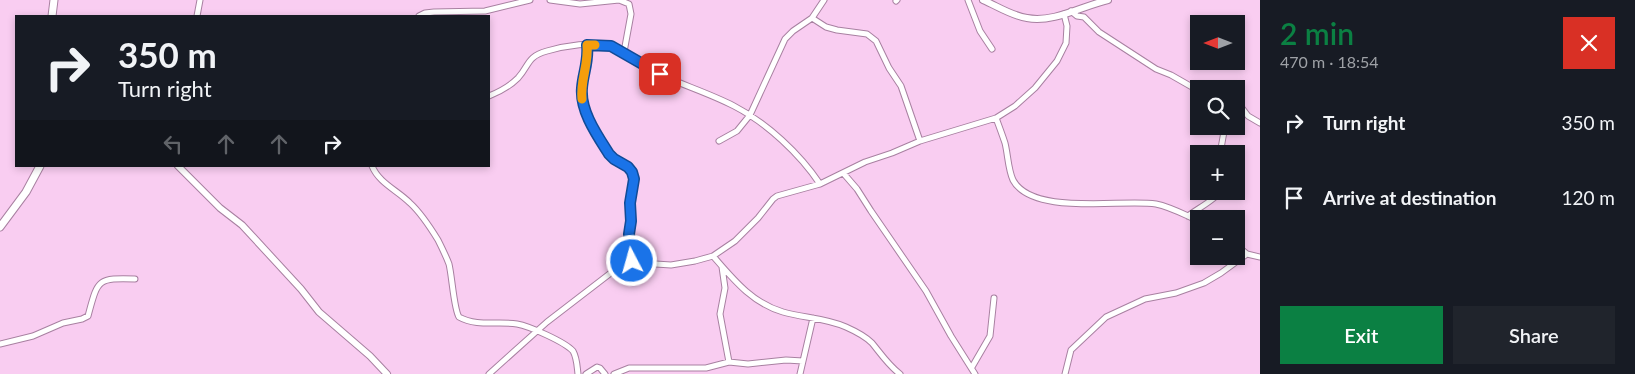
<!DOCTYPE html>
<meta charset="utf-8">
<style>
:root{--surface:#171b24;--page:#20242c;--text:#f1f3f6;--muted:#9ea1a6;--accent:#0b8043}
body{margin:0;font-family:Lato,sans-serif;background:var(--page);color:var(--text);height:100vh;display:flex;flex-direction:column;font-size:19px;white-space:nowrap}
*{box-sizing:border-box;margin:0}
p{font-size:16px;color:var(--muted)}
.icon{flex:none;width:28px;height:28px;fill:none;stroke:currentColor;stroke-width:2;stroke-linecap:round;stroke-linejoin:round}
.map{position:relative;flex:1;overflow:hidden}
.details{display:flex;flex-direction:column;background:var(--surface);width:375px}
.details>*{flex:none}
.guide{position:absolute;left:15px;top:15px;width:475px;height:152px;border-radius:0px;box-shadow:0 2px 8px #0003;background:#171b24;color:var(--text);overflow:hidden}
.needle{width:32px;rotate:270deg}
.buttons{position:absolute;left:1190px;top:15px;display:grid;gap:10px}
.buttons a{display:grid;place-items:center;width:55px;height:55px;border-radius:0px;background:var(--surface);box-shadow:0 2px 8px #0003;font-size:25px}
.pin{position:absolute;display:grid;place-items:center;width:42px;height:42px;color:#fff;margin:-21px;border-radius:10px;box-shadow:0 2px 8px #0006}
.me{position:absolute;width:55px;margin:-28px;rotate:354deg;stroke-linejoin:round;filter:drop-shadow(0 0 4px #0008)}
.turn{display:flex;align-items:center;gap:18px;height:105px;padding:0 20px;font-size:22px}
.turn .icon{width:65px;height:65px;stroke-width:2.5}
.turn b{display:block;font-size:35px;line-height:42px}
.lanes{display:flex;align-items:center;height:48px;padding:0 20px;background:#0003;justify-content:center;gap:25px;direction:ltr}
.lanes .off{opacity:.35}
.round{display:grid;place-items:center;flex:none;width:52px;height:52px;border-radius:0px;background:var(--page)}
.headline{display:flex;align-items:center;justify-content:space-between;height:85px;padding:0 20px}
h1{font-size:30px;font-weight:600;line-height:38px;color:var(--accent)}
.action{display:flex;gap:10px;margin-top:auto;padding:10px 20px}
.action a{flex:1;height:58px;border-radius:0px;background:var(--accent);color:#fff;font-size:20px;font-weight:600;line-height:58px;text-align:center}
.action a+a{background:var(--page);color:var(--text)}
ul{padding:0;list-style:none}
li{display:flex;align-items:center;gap:15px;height:75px;padding:0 20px}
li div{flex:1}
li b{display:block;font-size:19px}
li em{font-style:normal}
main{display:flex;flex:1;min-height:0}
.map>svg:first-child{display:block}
</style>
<main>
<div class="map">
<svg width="1260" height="374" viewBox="0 0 1260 374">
<rect width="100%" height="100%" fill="#f9cdf1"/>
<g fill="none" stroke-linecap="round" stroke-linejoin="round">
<g stroke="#a880a1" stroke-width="7">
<path id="minor" d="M550 0 580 4 619 0 629 4 631 14 624 52
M968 0 980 31 992 49
M896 1 897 0
M1071 11 1077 16 1084 17 1099 32 1156 69 1171 75 1199 91
M197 16 200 0
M419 16 425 13 434 12 485 11 530 0
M812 18 826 27 837 30 867 34 876 41 889 68 901 86 920 141
M587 45C589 62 583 73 582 88 581 111 598 135 609 154L614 159 628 167 632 172 634 179 630 203 631 221 629 234 631 261
M489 96C499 92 510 86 518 78 530 65 526 57 547 51 564 46 594 41 611 46 627 51 641 65 657 73 682 85 709 93 734 106 767 123 800 154 820 184
M1236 100 1248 116 1260 123
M996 118C999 126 1002 134 1005 143 1008 155 1008 169 1013 180 1032 216 1121 199 1156 204 1171 207 1185 215 1199 221
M719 141 737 131 750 115 785 39 793 31 812 18 824 0
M1220 154 1225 126
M372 166C379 183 397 190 410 203 421 213 430 227 438 240 442 248 446 256 449 264 452 276 454 310 459 317 477 327 498 321 517 324 529 326 565 342 573 351 577 358 577 366 578 374
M844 174 857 189 871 211 926 291 951 336 975 374
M1188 216C1197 209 1216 199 1221 191
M1236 245 1247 254 1260 257
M713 256C733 279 752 303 783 312 804 318 826 318 846 327 855 331 865 336 872 343 881 354 889 366 900 374
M722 267 725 288 720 314 729 362
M0 344 33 336 63 323 82 319 88 316C98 279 97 278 135 279
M972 367 990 336 994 298
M489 374 547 322 625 262 671 265 695 261 713 256 735 241 758 218 773 199 777 196 820 184 865 162 892 153 920 141 996 118 1015 106 1035 88 1057 61 1066 43 1067 26 1064 14
M586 374 597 367 600 368 605 374
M614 374 629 368H706L729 362 748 364 786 360 803 361
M800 374 813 318
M1065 374 1071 350 1106 317 1145 299 1176 293 1204 283 1221 273 1247 254"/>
</g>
<g stroke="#a880a1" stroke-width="8">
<path id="tertiary" d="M983 0C997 6 1012 16 1027 18 1054 23 1082 6 1108 0
M178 166 220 208 242 225 301 289 319 312 370 356 387 374"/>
</g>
<g stroke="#a880a1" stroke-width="9">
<path id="secondary" d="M52 16 54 0
M0 227 26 192 40 166"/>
</g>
<use href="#minor" stroke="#fff" stroke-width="5"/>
<use href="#tertiary" stroke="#fff" stroke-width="6"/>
<use href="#secondary" stroke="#fff" stroke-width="7"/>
</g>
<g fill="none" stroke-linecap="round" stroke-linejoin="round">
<g stroke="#114b97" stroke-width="12">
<path id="route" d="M632 261 629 234 631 221 630 203 634 179 632 172 628 167 614 159 609 154C597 135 580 111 582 88 583 73 589 61 587 45L611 46 660 74"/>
</g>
<use href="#route" stroke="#1a73e8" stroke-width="9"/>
<path stroke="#f59e0b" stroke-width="9" d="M582 99C580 80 589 64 587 45H595"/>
</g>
</svg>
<div class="buttons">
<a><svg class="needle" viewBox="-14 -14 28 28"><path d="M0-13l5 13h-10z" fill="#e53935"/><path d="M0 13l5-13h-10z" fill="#9ea1a6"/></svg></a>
<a><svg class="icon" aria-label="search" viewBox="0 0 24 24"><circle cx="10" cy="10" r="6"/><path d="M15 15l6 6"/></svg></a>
<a>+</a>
<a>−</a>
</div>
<div class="pin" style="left:660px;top:74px;background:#d93025"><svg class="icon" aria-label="arrive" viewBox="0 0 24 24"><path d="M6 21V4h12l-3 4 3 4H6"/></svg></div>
<svg class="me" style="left:632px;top:261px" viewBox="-20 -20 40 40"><circle r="17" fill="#1a73e8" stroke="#fff" stroke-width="3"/><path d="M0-11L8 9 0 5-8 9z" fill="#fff"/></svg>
<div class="guide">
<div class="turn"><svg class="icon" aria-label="right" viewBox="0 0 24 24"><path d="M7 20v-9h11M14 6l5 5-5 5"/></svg><div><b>350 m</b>Turn right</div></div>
<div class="lanes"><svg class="icon off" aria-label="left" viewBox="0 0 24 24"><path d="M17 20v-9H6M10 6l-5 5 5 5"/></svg><svg class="icon off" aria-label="ahead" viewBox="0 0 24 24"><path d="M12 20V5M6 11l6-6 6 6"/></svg><svg class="icon off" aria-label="ahead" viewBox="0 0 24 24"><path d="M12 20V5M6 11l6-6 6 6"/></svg><svg class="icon" aria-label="right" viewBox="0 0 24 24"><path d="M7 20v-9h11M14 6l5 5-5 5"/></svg></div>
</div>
</div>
<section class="details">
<div class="headline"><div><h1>2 min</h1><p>470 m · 18:54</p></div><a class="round" style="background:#d93025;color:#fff"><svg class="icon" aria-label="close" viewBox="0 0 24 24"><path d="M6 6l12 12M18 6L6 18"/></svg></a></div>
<ul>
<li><svg class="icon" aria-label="right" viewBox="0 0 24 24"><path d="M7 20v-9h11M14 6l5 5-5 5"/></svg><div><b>Turn right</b></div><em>350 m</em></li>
<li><svg class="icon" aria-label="arrive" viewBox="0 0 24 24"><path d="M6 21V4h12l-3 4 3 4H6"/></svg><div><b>Arrive at destination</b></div><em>120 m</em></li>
</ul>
<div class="action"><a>Exit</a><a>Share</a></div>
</section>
</main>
